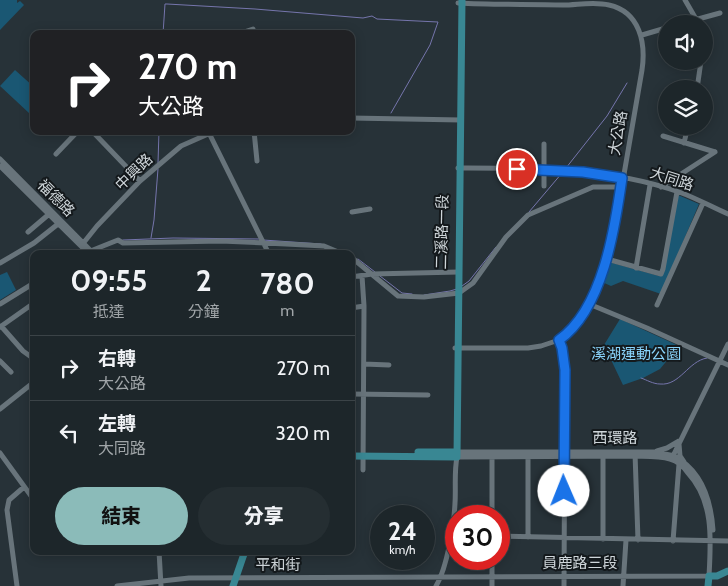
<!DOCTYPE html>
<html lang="zh-TW">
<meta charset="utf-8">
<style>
:root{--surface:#1d262a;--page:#252e32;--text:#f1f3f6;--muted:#a0a5a8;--line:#3b4347;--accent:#8bbbb9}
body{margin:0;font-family:Cabin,"Noto Sans TC",sans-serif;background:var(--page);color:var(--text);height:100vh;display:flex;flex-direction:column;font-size:19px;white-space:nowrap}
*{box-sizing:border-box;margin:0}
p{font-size:16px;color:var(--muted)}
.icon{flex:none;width:28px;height:28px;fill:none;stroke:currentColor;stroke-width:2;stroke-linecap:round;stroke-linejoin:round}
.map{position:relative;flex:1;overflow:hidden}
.sheet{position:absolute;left:30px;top:250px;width:325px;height:305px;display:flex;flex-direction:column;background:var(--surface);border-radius:10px;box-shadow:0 2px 12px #0003,0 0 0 1px var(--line)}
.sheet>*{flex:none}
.guide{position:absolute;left:30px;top:30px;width:325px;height:105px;border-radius:10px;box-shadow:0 2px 12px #0003,0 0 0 1px var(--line);background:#202124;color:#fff;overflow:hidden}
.tools{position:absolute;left:658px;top:15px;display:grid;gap:10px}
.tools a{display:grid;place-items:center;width:55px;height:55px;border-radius:50%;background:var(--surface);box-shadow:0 2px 12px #0003,0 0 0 1px var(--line);font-size:25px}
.speed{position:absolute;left:370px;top:505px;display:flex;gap:10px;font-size:25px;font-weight:700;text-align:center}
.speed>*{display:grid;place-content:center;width:65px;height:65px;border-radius:50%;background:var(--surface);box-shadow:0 2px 12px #0003,0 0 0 1px var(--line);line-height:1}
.speed small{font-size:12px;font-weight:400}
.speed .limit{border:8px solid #d22;background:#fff;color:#111}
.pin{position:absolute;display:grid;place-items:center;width:42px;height:42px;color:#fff;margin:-21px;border:2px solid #fff;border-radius:50%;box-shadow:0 1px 5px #0007}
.me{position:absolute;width:55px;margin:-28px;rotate:359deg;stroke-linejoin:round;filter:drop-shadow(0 0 4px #0008)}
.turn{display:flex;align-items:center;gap:18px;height:105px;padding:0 25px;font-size:22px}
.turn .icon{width:65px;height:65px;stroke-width:2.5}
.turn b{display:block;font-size:35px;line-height:42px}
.eta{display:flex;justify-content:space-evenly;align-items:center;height:85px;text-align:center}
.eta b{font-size:30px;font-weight:800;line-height:35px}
.primary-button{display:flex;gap:10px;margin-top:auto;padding:10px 25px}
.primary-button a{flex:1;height:58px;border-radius:30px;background:var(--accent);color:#111;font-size:20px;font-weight:800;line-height:58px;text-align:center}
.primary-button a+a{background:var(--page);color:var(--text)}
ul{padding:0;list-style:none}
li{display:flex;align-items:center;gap:15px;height:65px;padding:0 25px;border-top:1px solid var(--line)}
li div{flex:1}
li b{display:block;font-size:19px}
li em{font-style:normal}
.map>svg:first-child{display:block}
</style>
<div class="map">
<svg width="728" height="586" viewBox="0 0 728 586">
<rect width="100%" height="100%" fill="#273238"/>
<path fill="#1a5773" d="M0 0H17V3L20 1 24 5 0 30Z
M15 70 34 87V106L29 113 0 86Z
M678 195 699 204 661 294 623 281 611 286 602 282 609 262 659 276Z
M7 272 16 290 0 300V275Z
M620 319 679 346 660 369 643 378 623 385 604 345Z"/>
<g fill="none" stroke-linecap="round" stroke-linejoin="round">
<path stroke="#7575ac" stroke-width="1" d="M163 34 165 4H167L255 9 363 18 372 16 377 19 438 22 430 45 391 113
M158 163 159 131
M566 168 607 116 627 83
M529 212 562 173
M151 238 154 220 158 169
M123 240 173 238 259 239
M263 240 321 244
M358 259 375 272
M380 276 402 293 412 294
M462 286 469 281 496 247
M424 295 450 291 457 289
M641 378C647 380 653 384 660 384 680 386 688 361 707 358"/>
<path stroke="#68747b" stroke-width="5" d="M685 0 696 19 697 24
M680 24 720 13
M238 34 253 29 254 34
M642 35 666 28
M697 89 701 61
M351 118 461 120
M92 131 140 181
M208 131 269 254
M254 131 257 161
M663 136 715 152
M684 143 688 126
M544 144V186
M56 154 78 131
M0 159 94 254
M0 166 89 254
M458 168C531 168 609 167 679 192 696 198 712 207 728 214
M661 187 715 152
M352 212 370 209
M28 232 48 215
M81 246 97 226 140 181 181 146 215 131
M83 254 118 240 123 243 221 241 286 244 324 246 343 254
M351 257 398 296 424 297 459 293 473 283 506 237 528 215 593 187H621
M607 259 661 274 663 269 677 192
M0 263 34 243 58 224
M636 268 650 185
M362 276 364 306 363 470
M351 277 372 274 459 272
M0 304 34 283
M589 304 647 328 728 365
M657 305 703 203
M351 308 364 306
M1 326 23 351 34 359
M0 327 34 303
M559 340 562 348 565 371 564 586
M455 348H528L541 346 559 340 568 333 578 321 589 304 607 259 618 209 642 70C646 43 640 12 609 5 594 1 577 5 563 5 528 4 493 5 458 3
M0 361 11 372
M364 364 389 365
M351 394 428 395
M0 409 34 382
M679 444 680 456 684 462
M657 451 667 448 679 441
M457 452H655C661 453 668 454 674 456 702 471 711 500 713 530
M0 453 34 500
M635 453 638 540
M603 455V539
M672 458 728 344
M492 516V455
M499 536 728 541
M528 537V455
M673 541 679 464
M159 551 161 586
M17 586 7 510 9 500 24 487
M117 586 189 578 709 576C711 540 714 501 688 473 684 467 677 461 670 459 657 455 641 457 628 456L457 457C454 472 456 488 455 503 454 525 447 568 436 586
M492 586V559
M623 586 626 540"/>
<path stroke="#398793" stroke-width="7" d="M418 452H457
M351 456 457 457 462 0
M233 586 245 551
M708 586 709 576H717L728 571"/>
</g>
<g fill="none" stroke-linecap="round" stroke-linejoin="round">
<g stroke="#114b97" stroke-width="12">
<path id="route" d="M517 169 583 172 622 178C615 228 603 309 559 340L562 348 565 370 564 491"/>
</g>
<use href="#route" stroke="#1a73e8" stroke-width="9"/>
</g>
<g text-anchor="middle" stroke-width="4" stroke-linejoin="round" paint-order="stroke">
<g font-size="15" fill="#cfd6da" stroke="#14191c">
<text transform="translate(618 133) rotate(-80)" y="5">大公路</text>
<text transform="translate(134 172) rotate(-44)" y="5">中興路</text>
<text transform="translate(672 179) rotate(18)" y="5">大同路</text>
<text transform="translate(56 198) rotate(45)" y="5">福德路</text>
<text transform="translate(442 232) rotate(-89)" y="5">二溪路一段</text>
<text x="615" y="443">西環路</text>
<text x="580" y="568">員鹿路三段</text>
<text x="278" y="570">平和街</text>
</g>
<g font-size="15" fill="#89d3fa" stroke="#14191c">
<text x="636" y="359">溪湖運動公園</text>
</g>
</g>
</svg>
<div class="tools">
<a><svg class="icon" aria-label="sound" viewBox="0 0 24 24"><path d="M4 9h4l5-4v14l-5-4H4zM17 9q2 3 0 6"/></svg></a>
<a><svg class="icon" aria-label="layers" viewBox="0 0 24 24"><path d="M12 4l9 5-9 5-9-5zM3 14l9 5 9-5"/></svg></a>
</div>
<div class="speed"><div>24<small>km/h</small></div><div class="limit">30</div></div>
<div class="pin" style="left:517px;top:169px;background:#d93025"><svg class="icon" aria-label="arrive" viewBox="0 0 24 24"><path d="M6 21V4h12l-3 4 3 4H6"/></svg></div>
<svg class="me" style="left:564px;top:491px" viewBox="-20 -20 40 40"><circle r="19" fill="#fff"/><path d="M0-13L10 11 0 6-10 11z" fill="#1a73e8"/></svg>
<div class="guide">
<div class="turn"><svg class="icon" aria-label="right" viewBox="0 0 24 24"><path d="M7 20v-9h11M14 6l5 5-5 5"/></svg><div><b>270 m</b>大公路</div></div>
</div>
<section class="sheet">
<div class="eta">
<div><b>09:55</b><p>抵達</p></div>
<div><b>2</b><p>分鐘</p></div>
<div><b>780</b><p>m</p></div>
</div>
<ul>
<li><svg class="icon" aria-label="right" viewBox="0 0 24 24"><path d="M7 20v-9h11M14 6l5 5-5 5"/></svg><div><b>右轉</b><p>大公路</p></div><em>270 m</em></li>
<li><svg class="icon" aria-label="left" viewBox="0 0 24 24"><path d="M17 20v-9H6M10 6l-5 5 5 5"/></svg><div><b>左轉</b><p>大同路</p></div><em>320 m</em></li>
</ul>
<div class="primary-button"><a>結束</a><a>分享</a></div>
</section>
</div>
